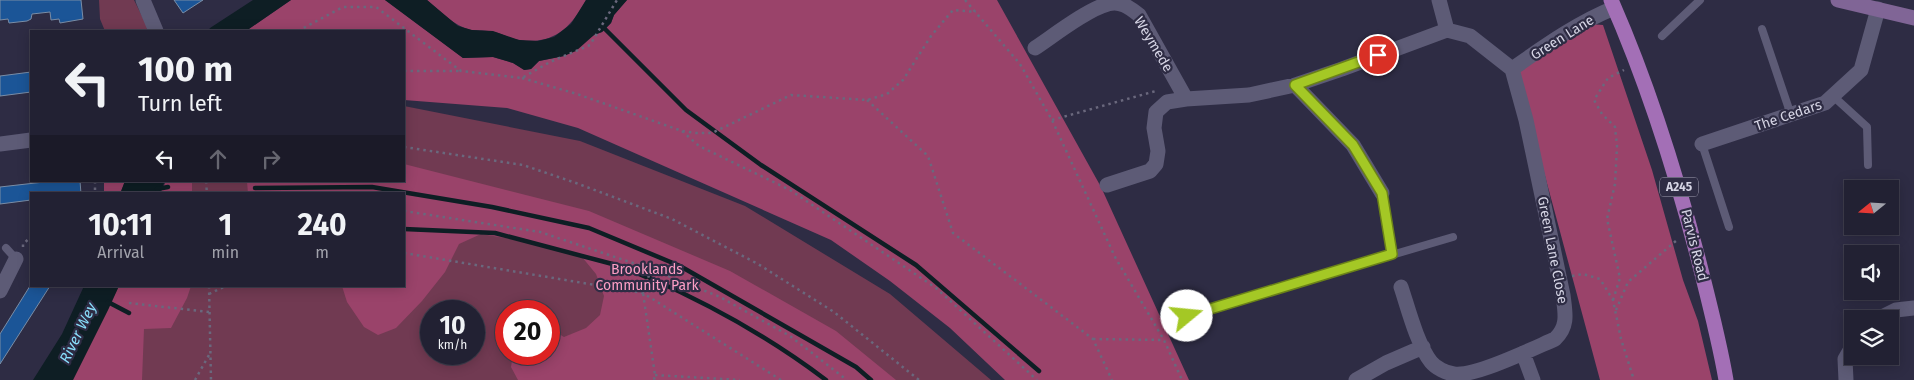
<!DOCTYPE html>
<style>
:root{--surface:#222133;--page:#2e2e3f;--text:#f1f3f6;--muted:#a2a3ac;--line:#3f3e4e}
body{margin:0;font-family:"Fira Sans",sans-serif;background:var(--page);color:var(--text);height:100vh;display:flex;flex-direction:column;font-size:19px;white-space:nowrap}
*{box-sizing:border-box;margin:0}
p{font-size:16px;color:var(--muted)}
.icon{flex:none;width:28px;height:28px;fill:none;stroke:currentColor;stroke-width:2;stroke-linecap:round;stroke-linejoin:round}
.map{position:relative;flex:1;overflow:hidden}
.panel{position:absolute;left:30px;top:192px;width:375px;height:95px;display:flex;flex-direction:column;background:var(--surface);border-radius:0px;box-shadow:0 2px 12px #0003,0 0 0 1px var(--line)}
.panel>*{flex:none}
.top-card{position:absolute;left:30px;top:30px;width:375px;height:152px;border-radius:0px;box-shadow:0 2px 12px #0003,0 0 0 1px var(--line);background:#222133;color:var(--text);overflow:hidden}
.needle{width:32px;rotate:252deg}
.tools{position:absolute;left:1844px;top:180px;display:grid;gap:10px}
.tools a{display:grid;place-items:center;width:55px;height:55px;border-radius:0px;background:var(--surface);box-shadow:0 2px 12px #0003,0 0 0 1px var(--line);font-size:25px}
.speed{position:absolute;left:420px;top:300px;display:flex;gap:10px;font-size:25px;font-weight:700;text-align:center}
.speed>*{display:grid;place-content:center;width:65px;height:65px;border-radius:50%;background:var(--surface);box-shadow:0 2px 12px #0003,0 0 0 1px var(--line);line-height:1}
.speed small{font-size:12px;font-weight:400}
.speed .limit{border:8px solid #d22;background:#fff;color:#111}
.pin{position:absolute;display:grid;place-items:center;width:42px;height:42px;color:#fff;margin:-21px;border:2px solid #fff;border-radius:50%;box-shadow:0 1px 5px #0007}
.me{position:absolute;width:55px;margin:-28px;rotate:73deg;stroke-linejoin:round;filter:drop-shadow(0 0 4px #0008)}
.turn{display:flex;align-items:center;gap:18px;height:105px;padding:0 25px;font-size:22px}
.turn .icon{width:65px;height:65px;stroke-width:2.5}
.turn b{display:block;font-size:35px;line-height:42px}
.lanes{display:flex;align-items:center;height:48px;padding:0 25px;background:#0003;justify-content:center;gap:25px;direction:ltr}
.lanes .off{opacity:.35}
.eta{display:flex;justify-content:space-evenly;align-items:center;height:85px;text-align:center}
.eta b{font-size:30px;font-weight:700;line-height:35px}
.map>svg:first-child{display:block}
</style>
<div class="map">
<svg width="1914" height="380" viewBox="0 0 1914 380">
<rect width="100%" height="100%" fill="#2e2c44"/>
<path fill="#713a52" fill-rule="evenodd" d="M99 0H134L148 28 143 31H105L100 19Z
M404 106 580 141 745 206 890 294 991 380H70L114 286H404V194H187L188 181H404ZM431 311H474V354H431ZM506 311H549V354H506Z"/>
<path fill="#9a436a" d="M291 0H385L463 58 493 57 513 63 525 70 531 69 539 61 564 56 594 35 602 32 611 23 614 15 627 0H997L1101 187 1189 380H1005L950 328 890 281 831 240 578 128 507 108 404 100V31H246Z
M427 0H586C571 28 553 45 520 40 511 39 503 34 494 32 486 30 478 31 471 30 454 26 440 11 427 0Z
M1589 24 1603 25 1652 170 1683 280 1698 321 1712 380H1600L1517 72Z
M404 164 589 211 730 271 836 331 896 380H518L511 367 513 354H549V325L554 331 564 337 586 328 600 315 604 296 596 274 582 257 543 244 481 234 459 244 445 272 422 301 396 328 378 335 364 327 347 302 342 286H404V194H248L247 181H404Z
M104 181H125L120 194H104Z
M166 181H192V194H160Z
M119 286H191L187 298 171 328 144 329 142 380H73L108 310Z"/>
<path fill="#0e1e24" d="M253 0H291L246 31H208L210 28Z
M385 0H427L458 26 472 30 493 31 519 40 538 41 554 37 571 24 586 0H627L614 15 611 23 602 32 594 35 576 51 564 56 539 61 531 69 524 70 513 63 493 57 463 58Z
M125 181H165L159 194H120Z
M84 286H119L108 310 73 380H33L62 334Z"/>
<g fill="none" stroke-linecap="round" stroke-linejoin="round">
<path stroke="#0e1e24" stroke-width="4.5" d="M602 26 686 110 761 165 916 265 1039 371
M255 188 372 187 492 207 589 228 680 266 856 367 871 380
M157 189 168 187
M404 229 495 233 620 266 646 277
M650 278C711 305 772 339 826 380
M108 302 129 313"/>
</g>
<path fill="#1b5597" stroke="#7a8da6" d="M0 0H81L83 19 60 23 59 19 51 20 50 12 32 14 31 19 27 21 9 23 8 19 0 20Z
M174 0H203L183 13Z
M31 72V92L0 96V76Z
M53 181H80L81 194H31V200L0 204V187Z
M30 286H50L0 364V334Z"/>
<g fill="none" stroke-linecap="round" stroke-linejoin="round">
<path stroke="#6a687d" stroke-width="2.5" stroke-dasharray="2.5 4" stroke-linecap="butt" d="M965 0 1020 64 1052 120 1115 257 1164 340 1182 380
M298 31 343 7H376L461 71 522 78 550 62 590 45 617 0
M404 71H459
M522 78 577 94 682 131 696 133H712L791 95 867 100 887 94 903 80 931 36 953 10 976 12
M867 100 928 156 953 233 1093 339 1112 380
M1052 120 1156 91
M682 131 699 146 790 190 936 288 1037 380
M404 147 523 165 576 183 672 219 758 264 834 312 919 380
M95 181V194
M206 181 207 194
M404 211 540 232 651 269 720 297 790 336 847 380
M23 247V244L31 237
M404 253 643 293 781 380
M651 269 643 293 655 375 654 380
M1572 276 1583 274 1600 279 1613 300 1621 339 1634 380
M209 286 211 380
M209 294 226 286
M1613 300 1620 278 1607 219 1615 184 1617 146 1615 127 1602 114 1594 100 1608 78 1624 70
M129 303 209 312
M1616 310 1628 282 1677 240
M1093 339 1164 340
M655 375 740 380
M195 380 209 355"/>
<path stroke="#5d5b76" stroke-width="8" d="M1762 29 1791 115
M1662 36 1700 0
M1833 96 1867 127 1868 165
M1702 144 1729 227
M1382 193 1392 254
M6 248 16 259
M1187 315 1453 237"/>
<path stroke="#5d5b76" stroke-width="15" d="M143 0 156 31
M1439 0 1447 30
M1035 48C1053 36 1088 9 1108 4 1120 0 1130 8 1139 15L1186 99
M1512 69C1545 46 1577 23 1614 8
M1295 85 1353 145 1382 193
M0 144 31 140
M1702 144 1825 103 1861 70 1878 9
M1107 185 1150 171 1156 164 1158 151 1154 128 1156 112 1167 102 1186 99 1249 95 1295 85 1342 69 1447 30 1470 36 1512 69
M1401 287C1408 308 1417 344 1431 362 1436 368 1446 373 1454 374 1475 377 1534 348 1555 339 1569 326 1565 312 1563 295L1526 120 1512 69
M0 291 16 259
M1878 319 1896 310 1914 308
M1523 353 1533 380
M1356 380 1386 363 1423 347
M1846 380 1845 359 1852 347"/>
<path stroke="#806596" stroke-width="15" d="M1838 0 1914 18"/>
<path stroke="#a36fb6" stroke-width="15" d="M1611 0C1648 84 1675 170 1698 258 1708 298 1719 339 1726 380"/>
</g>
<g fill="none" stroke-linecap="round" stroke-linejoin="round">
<g stroke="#6b8218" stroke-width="12">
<path id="route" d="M1187 316 1392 254 1382 193 1353 145 1295 85 1378 55"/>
</g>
<use href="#route" stroke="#a4c825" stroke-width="9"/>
</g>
<g text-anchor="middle" stroke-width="4.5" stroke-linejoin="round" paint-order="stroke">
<rect fill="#2e2c44" stroke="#a4a2b5" stroke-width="1" x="1660" y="177.5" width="38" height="19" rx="4"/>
<g font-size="12" font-weight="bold" fill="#d6d5e5">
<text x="1679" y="191">A245</text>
</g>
<g font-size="14" fill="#d6d5e5" stroke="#2e2c44">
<text transform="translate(1562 37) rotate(-32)" y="5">Green Lane</text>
<text transform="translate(1154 44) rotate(59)" y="5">Weymede</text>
<text transform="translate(1788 115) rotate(-19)" y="5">The Cedars</text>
<text transform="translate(1695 245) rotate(76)" y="5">Parvis Road</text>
<text transform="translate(1553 250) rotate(79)" y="5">Green Lane Close</text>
</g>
<g font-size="14" fill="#fe9ec5" stroke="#2e2c44">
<text x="647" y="274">Brooklands<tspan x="647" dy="16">Community Park</tspan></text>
</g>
<g font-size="15" font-style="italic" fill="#88defb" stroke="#2e2c44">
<text transform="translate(78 333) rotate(-64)" y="5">River Wey</text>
</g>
</g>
</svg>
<div class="tools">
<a><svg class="needle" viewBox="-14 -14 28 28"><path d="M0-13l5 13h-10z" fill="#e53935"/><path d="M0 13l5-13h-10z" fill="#a2a3ac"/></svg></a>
<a><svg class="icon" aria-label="sound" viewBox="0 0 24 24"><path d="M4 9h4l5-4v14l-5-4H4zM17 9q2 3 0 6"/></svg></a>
<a><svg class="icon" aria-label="layers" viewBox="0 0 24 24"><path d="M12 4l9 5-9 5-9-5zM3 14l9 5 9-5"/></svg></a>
</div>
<div class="speed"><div>10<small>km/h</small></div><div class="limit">20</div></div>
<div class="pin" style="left:1378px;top:55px;background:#d93025"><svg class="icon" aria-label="arrive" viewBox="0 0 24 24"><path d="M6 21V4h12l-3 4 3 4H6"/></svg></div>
<svg class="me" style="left:1187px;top:316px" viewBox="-20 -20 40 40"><circle r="19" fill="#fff"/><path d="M0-13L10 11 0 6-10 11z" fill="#a4c825"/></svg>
<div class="top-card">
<div class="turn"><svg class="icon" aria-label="left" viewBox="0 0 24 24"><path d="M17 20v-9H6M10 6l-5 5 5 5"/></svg><div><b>100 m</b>Turn left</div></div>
<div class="lanes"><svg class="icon" aria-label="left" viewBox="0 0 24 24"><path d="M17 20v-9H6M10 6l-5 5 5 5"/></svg><svg class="icon off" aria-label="ahead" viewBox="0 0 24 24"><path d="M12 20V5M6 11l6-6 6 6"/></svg><svg class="icon off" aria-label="right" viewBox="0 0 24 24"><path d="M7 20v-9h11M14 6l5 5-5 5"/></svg></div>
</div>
<section class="panel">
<div class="eta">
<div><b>10:11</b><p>Arrival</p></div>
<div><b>1</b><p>min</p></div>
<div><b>240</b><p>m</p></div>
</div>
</section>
</div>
